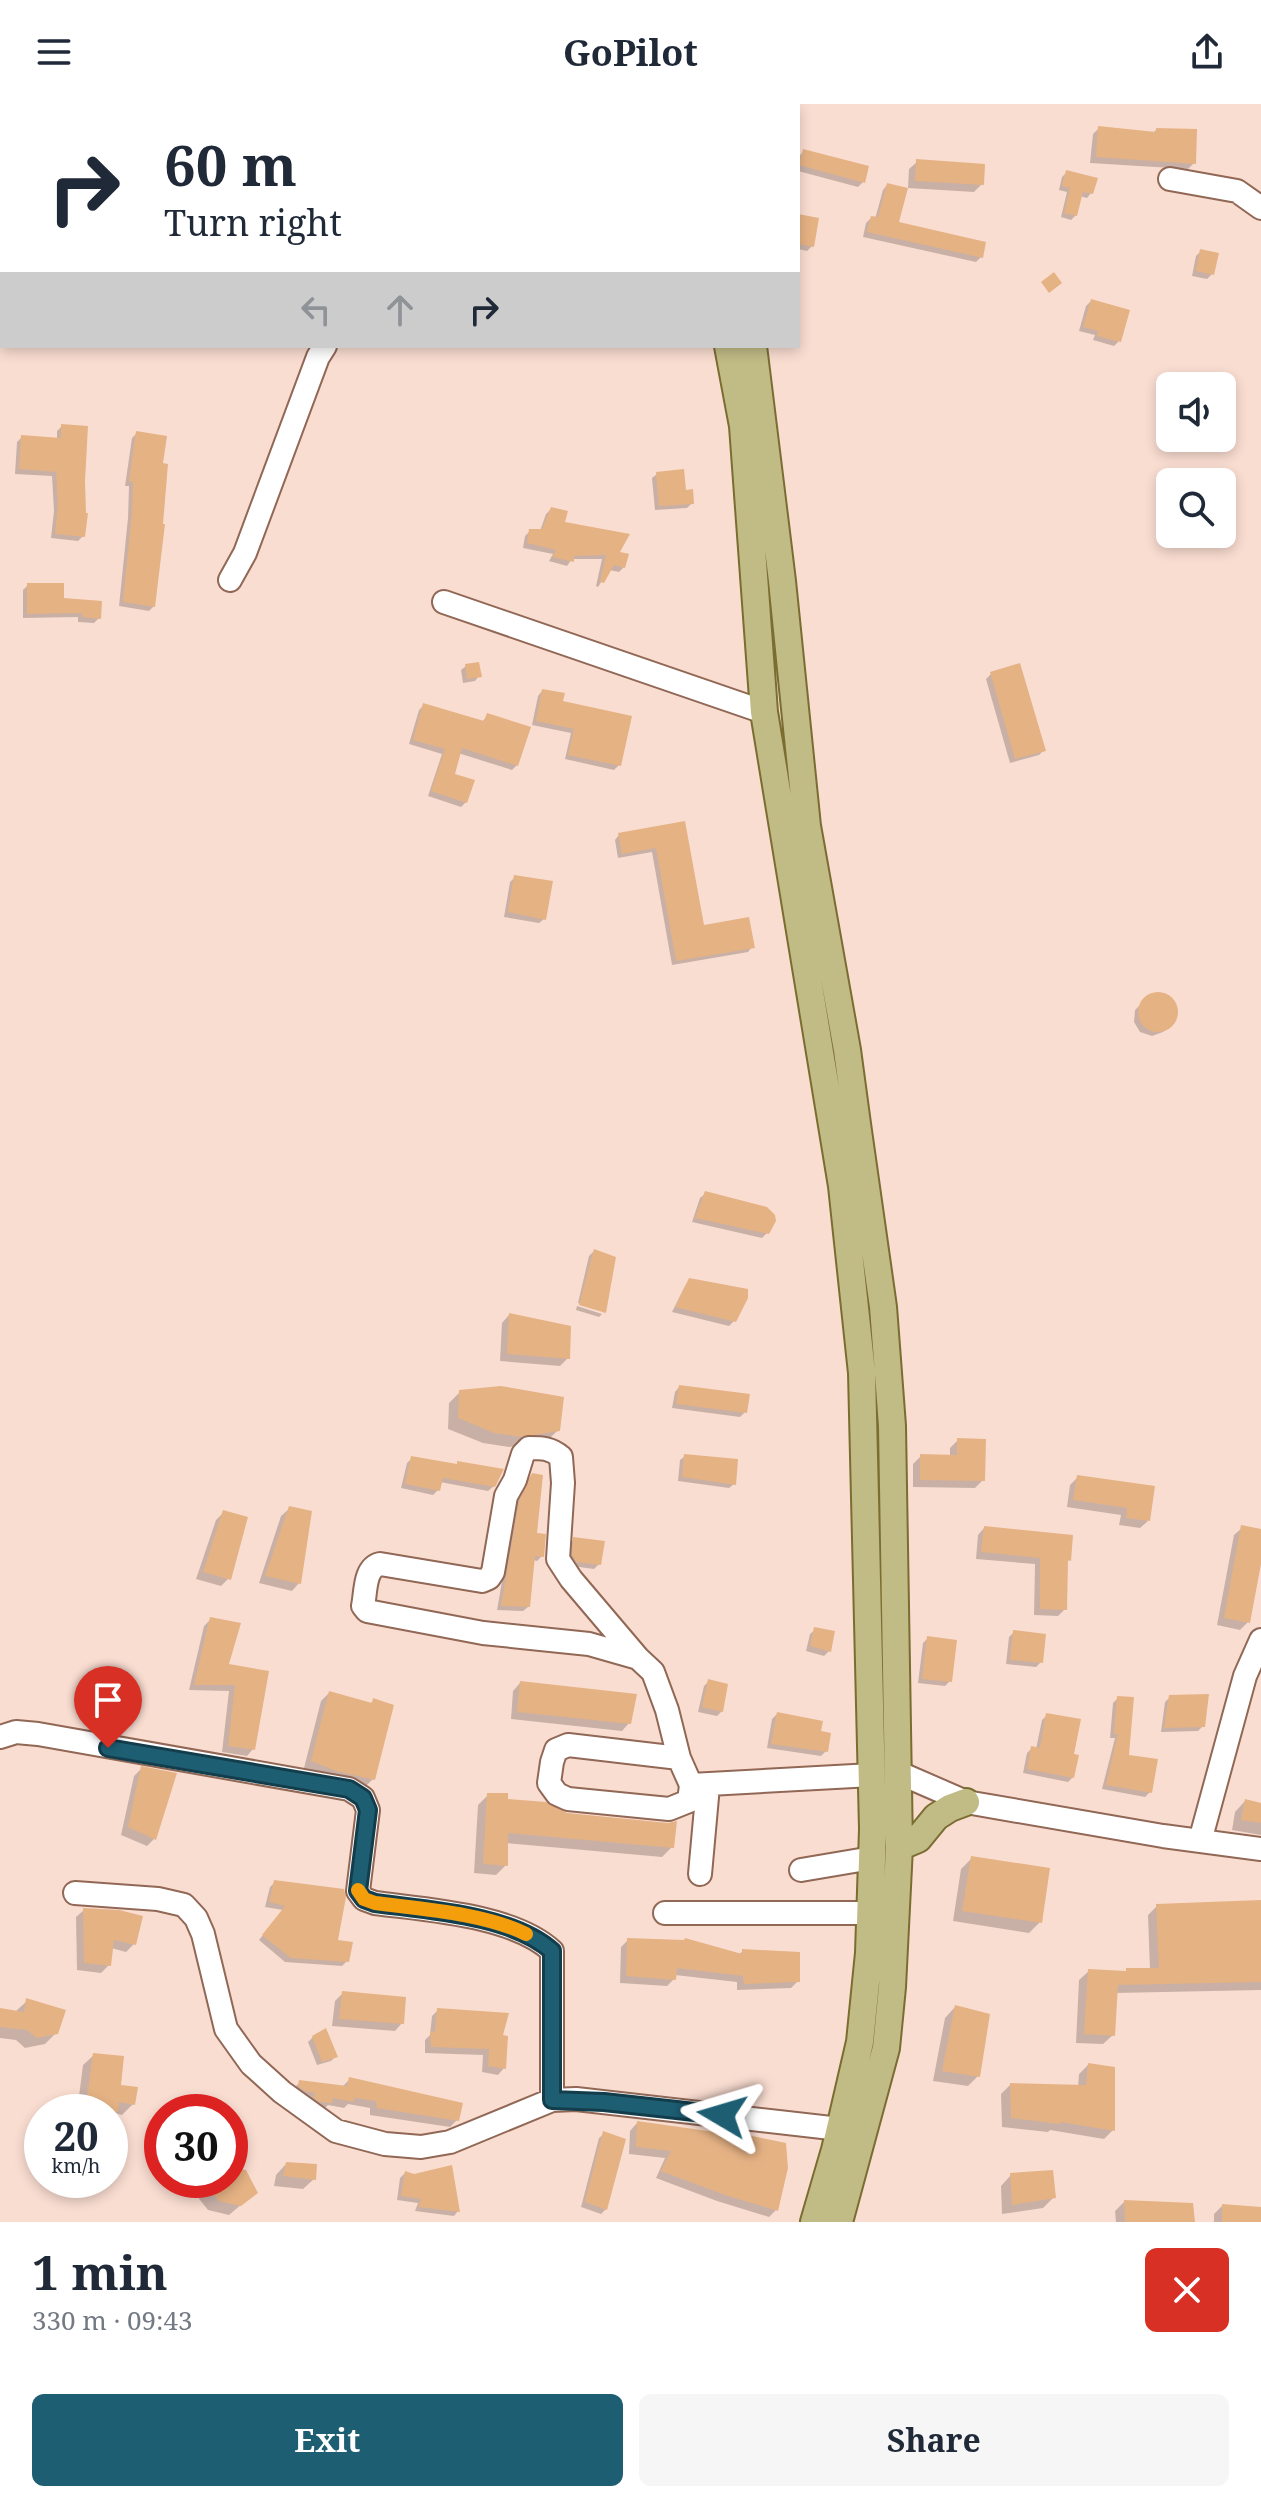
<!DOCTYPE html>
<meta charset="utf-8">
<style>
:root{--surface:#fff;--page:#f6f6f7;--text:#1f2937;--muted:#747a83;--accent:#1d5e73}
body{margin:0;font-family:"Noto Serif",serif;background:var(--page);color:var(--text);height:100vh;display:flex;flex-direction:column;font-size:30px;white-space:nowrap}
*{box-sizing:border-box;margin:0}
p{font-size:26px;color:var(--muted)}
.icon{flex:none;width:44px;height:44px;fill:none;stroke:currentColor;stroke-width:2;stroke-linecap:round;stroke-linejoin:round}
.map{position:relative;height:2118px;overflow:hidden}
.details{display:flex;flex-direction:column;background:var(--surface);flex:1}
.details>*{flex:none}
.banner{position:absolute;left:0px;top:0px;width:800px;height:244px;box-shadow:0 4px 12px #0003;background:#fff;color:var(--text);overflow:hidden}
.controls{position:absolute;left:1156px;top:268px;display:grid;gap:16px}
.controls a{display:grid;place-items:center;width:80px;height:80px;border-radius:12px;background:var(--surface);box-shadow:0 4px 12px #0003;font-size:40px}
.speed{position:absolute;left:24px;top:1990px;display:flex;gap:16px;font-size:40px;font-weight:700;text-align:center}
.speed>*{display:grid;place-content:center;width:104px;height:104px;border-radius:50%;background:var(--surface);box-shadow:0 4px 12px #0003;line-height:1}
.speed small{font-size:20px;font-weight:400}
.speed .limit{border:12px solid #d22;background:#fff;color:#111}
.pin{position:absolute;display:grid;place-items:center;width:68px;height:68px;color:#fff;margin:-82px -34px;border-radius:50% 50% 50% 0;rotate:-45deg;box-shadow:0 0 8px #0007}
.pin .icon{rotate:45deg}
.me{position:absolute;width:88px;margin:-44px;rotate:277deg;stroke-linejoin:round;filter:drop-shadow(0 0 6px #0008)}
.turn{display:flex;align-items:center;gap:28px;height:168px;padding:0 32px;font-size:36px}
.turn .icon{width:104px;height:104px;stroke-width:2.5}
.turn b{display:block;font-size:56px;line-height:68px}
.lanes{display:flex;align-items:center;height:76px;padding:0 32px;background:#0003;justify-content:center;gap:40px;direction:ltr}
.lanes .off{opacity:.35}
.round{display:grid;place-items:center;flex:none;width:84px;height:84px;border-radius:12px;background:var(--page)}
.overview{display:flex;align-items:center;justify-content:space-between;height:136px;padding:0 32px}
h1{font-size:48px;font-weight:700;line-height:60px}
.button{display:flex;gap:16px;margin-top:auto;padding:16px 32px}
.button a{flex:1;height:92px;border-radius:12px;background:var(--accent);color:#fff;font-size:32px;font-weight:700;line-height:92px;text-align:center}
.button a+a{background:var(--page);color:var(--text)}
header{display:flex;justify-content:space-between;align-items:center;height:104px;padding:0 32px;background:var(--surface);font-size:36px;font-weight:700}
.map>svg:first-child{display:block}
</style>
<header><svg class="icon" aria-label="menu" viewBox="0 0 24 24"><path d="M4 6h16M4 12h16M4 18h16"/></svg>GoPilot<svg class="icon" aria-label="share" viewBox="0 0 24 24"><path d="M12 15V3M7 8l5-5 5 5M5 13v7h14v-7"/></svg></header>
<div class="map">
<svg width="1261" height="2118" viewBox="0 0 1261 2118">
<rect width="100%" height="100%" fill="#faddd1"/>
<path fill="#0003" d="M757 0H787V2H757Z
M1099 24 1153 29 1156 26 1194 59 1188 65 1090 59 1093 30Z
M804 47 863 78 858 83 798 67 799 52Z
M917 58 982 80 974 88 908 84 909 65Z
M1067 68 1091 89 1087 94 1080 92 1076 111 1071 116 1061 113 1067 88 1059 86 1062 73Z
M887 81 896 120 981 153 976 158 863 133 866 119 871 114 875 115 883 86Z
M798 114 812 142 807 147 798 145Z
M1201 147 1212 170 1207 175 1192 172 1196 152Z
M1091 197 1119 237 1114 242 1093 236 1095 231 1079 227 1086 202Z
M62 322 83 432 78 437 51 434 54 407 52 372 15 370 17 338 22 333 57 336V327Z
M137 329 161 361 154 502 149 507 119 502 128 414 129 382H125L132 334Z
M657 370 684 388 692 399 687 404 655 406 652 374Z
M551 405 562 419 617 450 624 463 619 468 609 466 598 483 596 482 602 455H572L567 462 549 457 553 450 523 444 525 432 530 427H540L546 410Z
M28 481 62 496 99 514 94 519 78 518V513L23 514V486Z
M466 562 479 572 475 577 463 579 461 566Z
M1019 562 1044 646 1039 651 1010 659 986 575 991 570Z
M542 587 561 599 619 661 614 666 565 655 571 629 532 621 538 592Z
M424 601 482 618 488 611 517 661 512 666 458 649 452 671 466 698 461 703 428 692 442 650 409 640 419 606Z
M684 720 702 823 752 843 748 848 672 861 652 748 618 754 615 736 619 731Z
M515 773 544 815 539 819 504 813 510 778Z
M1154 890 1167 892 1171 895 1176 906 1173 918 1169 923 1163 928 1152 932 1140 928 1134 918 1135 906 1149 892Z
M705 1090 767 1129 762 1134 692 1118 700 1094Z
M594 1147 604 1208 603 1209V1206L578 1199 589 1152Z
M690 1176 734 1217 729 1222 672 1208 685 1182Z
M577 1202 602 1210 599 1213 576 1206Z
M509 1211 568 1254 560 1262 500 1257 502 1219Z
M679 1283 745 1308 740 1313 672 1304 675 1288Z
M460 1288 558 1326 547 1337 509 1343 483 1339 448 1325 449 1299Z
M958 1336 983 1376 975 1384 913 1383V1360L921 1352 950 1353V1344Z
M685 1352 734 1380 729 1384 678 1377 680 1356Z
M412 1354 494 1382 488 1387 440 1378 438 1386 433 1391 401 1384 407 1359Z
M532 1371 535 1431 542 1452 537 1457 533 1456 528 1503 523 1507 497 1506 515 1403 527 1377Z
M1078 1373 1148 1417 1140 1424 1119 1421 1121 1411 1067 1403 1070 1381Z
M289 1405 299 1479 292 1487 259 1479 281 1412Z
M224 1408 229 1474 221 1482 196 1475 216 1416Z
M984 1424 1069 1456 1066 1459 1065 1505 1058 1512 1034 1511 1035 1460 976 1455 978 1431Z
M1242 1424 1261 1427V1449L1248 1518 1240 1526 1217 1521 1234 1431Z
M574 1436 599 1460 594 1465 572 1462 568 1457 569 1440Z
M211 1515 226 1562 267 1568 253 1645 247 1652 222 1648 229 1587 189 1586 204 1522Z
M815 1526 829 1547 824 1552 806 1547 810 1530Z
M1014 1528 1041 1558 1036 1563 1006 1560 1009 1533Z
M928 1534 950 1577 945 1582 918 1579 923 1539Z
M708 1578 722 1607 717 1612 698 1608 704 1582Z
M520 1579 629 1619 622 1627 511 1615 513 1587Z
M329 1589 370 1600 374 1596 373 1675 365 1683 328 1674 304 1664 321 1597Z
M1170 1593 1203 1622 1198 1627 1161 1628 1165 1598Z
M1118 1594 1127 1653 1150 1688 1145 1693 1102 1685 1115 1634H1110L1113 1599Z
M777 1610 818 1628 826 1647 821 1652 767 1644 772 1615Z
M1047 1611 1072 1652 1073 1673 1068 1678 1023 1669 1027 1649 1032 1644 1036 1645 1042 1616Z
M141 1665 154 1735 147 1742 121 1731 134 1672Z
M488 1691 566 1711 672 1743 662 1753 506 1739V1761L496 1771 474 1769 478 1701Z
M1245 1697 1261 1701V1731L1232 1726 1235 1708Z
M972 1754 1040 1818 1029 1829 953 1817 961 1765Z
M275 1778 335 1838 347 1857 342 1862 285 1858 259 1836 283 1806 265 1803 270 1783Z
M1157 1802 1261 1841V1886L1115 1889 1113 1931 1103 1940 1076 1939 1079 1876 1089 1867 1124 1869 1127 1866H1150L1148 1811Z
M84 1806 134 1840 126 1848 111 1844 109 1861 101 1869 77 1866 76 1813Z
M628 1836 738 1851 743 1847 798 1877 791 1884 737 1886V1878L675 1871 674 1875 667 1882 620 1879 621 1843Z
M343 1889 402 1919 395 1927 332 1922 335 1897Z
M27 1897 56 1929 45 1940 25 1944 16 1936 0 1934V1906L16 1907Z
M955 1903 978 1972 968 1982 933 1977 945 1914Z
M438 1906 500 1933 504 1964 498 1971 482 1968 483 1951 425 1949V1936L430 1931 432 1912Z
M313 1933 336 1952 331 1957 317 1961 308 1938Z
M94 1951 133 2000 122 2011 115 2009 110 2017V2008H77L83 1961Z
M1088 1961 1113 2026 1104 2035 1050 2026 1048 2028 1002 2023 1001 1990 1010 1981 1078 1983 1079 1970Z
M350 1975 457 2016 450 2023 370 2011V2004L348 2000 344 2004 328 2001 323 2006 293 1985 300 1978 342 1983Z
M637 2019 776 2106 769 2113 717 2097 656 2074 665 2054 629 2050 630 2027Z
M604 2030 606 2105 601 2110 581 2103 599 2034Z
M286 2060 314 2075 303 2085 274 2082 276 2071Z
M230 2065 255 2089 229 2111 208 2106 196 2091 208 2076H230Z
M405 2069 458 2107 454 2112 415 2107 418 2099 397 2096 400 2074Z
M1011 2071 1054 2093 1043 2104 1002 2110 1001 2082Z
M1124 2098 1193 2118H1116L1115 2107Z
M1222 2102 1261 2105V2118H1214V2110Z"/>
<path fill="#e5b284" d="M1098 22 1156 28V24L1197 25 1196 60 1096 53Z
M803 45 869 62 865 79 799 61Z
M916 55 985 60 984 81 915 77Z
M1066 66 1098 74 1093 90 1083 88 1077 112 1064 109 1070 84 1062 82Z
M887 79 908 84 899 118 986 138 983 154 867 128 871 112 878 113Z
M798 110 819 114 814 143 798 140Z
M1200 145 1219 149 1214 171 1196 167Z
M1054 168 1062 179 1049 189 1041 178Z
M1091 195 1130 206 1121 238 1097 232 1098 227 1083 223Z
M61 320 88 322 85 377 86 409H88L85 433 55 430 58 401 56 368 19 365 21 331 61 334Z
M136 327 167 332 163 359 168 360 163 420H165L155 503 123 498 132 408 133 378 129 377Z
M684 365 686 386 693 385 694 400 659 402 656 368Z
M551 403 568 407 565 418 630 430 620 448 629 450 625 464 614 461 604 479 600 478 606 451 574 452V458L552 453 556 446 527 439 529 425H542Z
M27 479H64V494L102 497 101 515 82 513V509L27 510Z
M479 558 482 573 467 575 465 560Z
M1020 559 1046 647 1015 655 990 568Z
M542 585 565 589 563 597 632 612 621 662 568 651 574 625 536 617Z
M423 599 484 617 487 609 531 623 518 662 462 644 455 670 475 676 467 699 431 687 445 645 413 636Z
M685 717 704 821 749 813 755 844 676 857 656 744 622 750 618 729Z
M514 771 553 777 546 816 508 808Z
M1138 908a20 20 0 1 1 40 0a20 20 0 1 1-40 0Z
M705 1087 767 1103 775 1111 776 1117 769 1130 695 1114Z
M594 1145 616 1153 606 1209 579 1201Z
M689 1174 748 1185V1194L736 1218 675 1203Z
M509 1209 571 1222 570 1255 507 1250Z
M679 1281 750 1290 747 1309 676 1300Z
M501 1282 564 1293 560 1327 521 1333 494 1329 458 1314 459 1286Z
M957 1334 986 1335 985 1377 920 1376V1350L957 1351Z
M684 1350 738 1355 736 1381 682 1373Z
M411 1352 457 1360V1357L504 1365 495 1383 443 1374 440 1387 405 1380Z
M532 1369 543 1371 537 1429 546 1430 544 1453 535 1452 530 1503 501 1502 519 1397Z
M1077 1371 1155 1382 1150 1417 1126 1414 1127 1404 1073 1396Z
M289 1402 312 1407 301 1480 265 1472Z
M223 1406 248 1413 231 1476 203 1468Z
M1241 1421 1261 1425V1460L1250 1519 1224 1514Z
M984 1422 1073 1431 1071 1457 1068 1456 1067 1506 1040 1505V1454L981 1448Z
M573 1433 605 1437 601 1461 576 1458 572 1451Z
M210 1513 241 1519 229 1560 269 1567 255 1646 228 1642 235 1581H194Z
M814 1523 835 1527 831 1548 810 1542Z
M1013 1526 1046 1530 1043 1559 1010 1556Z
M927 1532 957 1536 952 1578 922 1575Z
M708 1575 728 1580 723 1608 702 1603Z
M520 1577 637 1590 631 1620 517 1608Z
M329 1587 372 1599 373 1594 394 1601 375 1676 336 1667 311 1657Z
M1209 1590 1205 1623 1164 1624 1169 1591Z
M1117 1592 1134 1593 1129 1651 1158 1655 1152 1689 1106 1681 1118 1630H1114Z
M777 1608 823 1617 821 1627 831 1629 828 1648 771 1640Z
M1046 1609 1081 1615 1074 1650 1079 1651 1074 1674 1027 1665 1031 1642 1040 1644Z
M141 1662 177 1669 156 1736 128 1723Z
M487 1689H508V1695L546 1698 567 1709 668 1719 677 1717 674 1744 508 1729V1762L483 1760Z
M1245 1695 1261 1699V1719L1241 1716Z
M971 1752 1050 1764 1042 1819 962 1807Z
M274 1776 344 1785 346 1793 338 1836 353 1838 349 1858 291 1854 262 1831 285 1802 269 1798Z
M1261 1796V1878L1118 1881 1115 1932 1084 1930 1088 1865 1126 1867V1864H1159L1156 1800Z
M83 1804 119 1806 143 1812 136 1841 114 1836 111 1862 84 1859Z
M627 1834 684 1836 685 1834 742 1850V1845L800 1848V1878L744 1880 743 1872 677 1864 676 1876 626 1872Z
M342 1887 406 1893 404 1920 339 1915Z
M26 1894 66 1906 58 1930 37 1934 27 1926 0 1923V1904L24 1908Z
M955 1901 990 1910 980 1973 942 1967Z
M437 1904 509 1909 503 1931 508 1932 506 1965 488 1962 489 1945 431 1943 430 1927 435 1928Z
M326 1924 338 1953 322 1958 312 1932Z
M93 1949 124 1952 121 1981 138 1983 135 2001 119 1998 118 2008H85Z
M1088 1959 1115 1963V2027L1060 2018V2020L1011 2014 1010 1979 1086 1981Z
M349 1973 463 1999 459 2017 377 2004 376 1997 355 1994 353 1998 333 1994 332 1999 319 1998 314 1994 315 1989 305 1987 298 1982 299 1976 347 1982Z
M637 2017 715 2028 716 2025 724 2026 786 2039 788 2064 778 2107 725 2091 661 2067 671 2047 636 2043Z
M603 2027 626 2035 607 2106 585 2098Z
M286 2058 317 2060 316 2076 283 2072Z
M452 2061 460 2108 418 2103 421 2095 401 2092 405 2067 414 2070Z
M230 2063 246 2066 258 2089 241 2102 219 2097 202 2076H230Z
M1053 2066 1056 2094 1012 2101 1010 2069Z
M1124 2096 1193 2099 1195 2118H1125Z
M1222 2100 1261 2103V2118H1222Z"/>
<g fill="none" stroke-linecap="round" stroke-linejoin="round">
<g stroke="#916755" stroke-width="26">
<path id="minor" d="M1170 75 1237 87 1261 104
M230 476 245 449 318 253 325 242
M444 498 764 608
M638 1554 589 1540 483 1529 367 1507 363 1502C366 1488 364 1464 380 1460L482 1477 489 1474 493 1468 506 1392 515 1376 523 1350 529 1344C542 1344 551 1344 561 1353L563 1379 558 1455 571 1475 638 1554 653 1568 667 1606 679 1654 691 1681 689 1697 669 1705 568 1695 557 1690 549 1679 552 1658 556 1646 568 1641 679 1654
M0 1633 16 1628 38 1630 349 1685 363 1694 368 1706 358 1787 364 1795 375 1799C427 1806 513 1811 552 1847V1996
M897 1668 966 1698 1163 1732 1261 1745
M691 1681 872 1671
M1200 1737 1245 1572 1261 1536
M801 1766 872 1754
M700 1770 708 1682
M75 1789 158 1795 184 1801 196 1814 203 1830 226 1925 251 1960 282 1988 336 2027 385 2040 421 2043 450 2038 552 1996 576 1995 840 2025
M665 1809H870"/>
</g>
<g stroke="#7a6d31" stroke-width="30">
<path id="major" d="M706 0V2
M732 0 733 2
M728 242 743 322 764 608 842 1082 862 1269 873 1725 869 1849 860 1938 835 2046 814 2118
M753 242 782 477 807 722 847 946 857 1020 883 1203 892 1322 899 1743 892 1883 886 1944 839 2118
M899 1743 918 1735 936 1713 950 1704 966 1698"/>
</g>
<use href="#minor" stroke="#fff" stroke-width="22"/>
<use href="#major" stroke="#c1bb86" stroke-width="26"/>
</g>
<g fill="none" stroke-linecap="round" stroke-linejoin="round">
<g stroke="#133d4b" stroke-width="20">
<path id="route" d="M108 1644 349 1685 363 1694 368 1706 358 1787 364 1795 375 1799C427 1806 512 1811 552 1847V1996L604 1998 722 2011"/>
</g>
<use href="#route" stroke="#1d5e73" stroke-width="14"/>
<path stroke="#f59e0b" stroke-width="14" d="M358 1786 364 1795 375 1799C421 1805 484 1809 526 1830"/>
</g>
</svg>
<div class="controls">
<a><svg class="icon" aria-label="sound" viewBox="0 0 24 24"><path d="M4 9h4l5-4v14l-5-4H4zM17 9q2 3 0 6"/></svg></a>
<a><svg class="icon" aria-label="search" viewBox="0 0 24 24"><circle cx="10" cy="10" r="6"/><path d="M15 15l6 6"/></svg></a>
</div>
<div class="speed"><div>20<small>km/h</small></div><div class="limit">30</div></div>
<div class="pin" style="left:108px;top:1644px;background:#d93025"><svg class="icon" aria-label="arrive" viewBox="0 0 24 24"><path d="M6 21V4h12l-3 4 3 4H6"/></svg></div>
<svg class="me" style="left:722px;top:2011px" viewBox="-20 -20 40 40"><path d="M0-17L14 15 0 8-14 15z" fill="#1d5e73" stroke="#fff" stroke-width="4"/></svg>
<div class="banner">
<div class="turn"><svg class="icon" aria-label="right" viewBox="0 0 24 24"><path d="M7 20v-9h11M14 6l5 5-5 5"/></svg><div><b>60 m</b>Turn right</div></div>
<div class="lanes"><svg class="icon off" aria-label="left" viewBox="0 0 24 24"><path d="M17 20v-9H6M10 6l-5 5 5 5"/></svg><svg class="icon off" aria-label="ahead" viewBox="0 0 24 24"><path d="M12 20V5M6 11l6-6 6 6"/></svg><svg class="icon" aria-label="right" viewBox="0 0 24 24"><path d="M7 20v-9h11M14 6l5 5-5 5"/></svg></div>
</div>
</div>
<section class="details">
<div class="overview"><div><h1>1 min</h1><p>330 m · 09:43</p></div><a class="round" style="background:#d93025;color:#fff"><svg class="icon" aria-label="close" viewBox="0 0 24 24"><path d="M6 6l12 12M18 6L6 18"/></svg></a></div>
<div class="button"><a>Exit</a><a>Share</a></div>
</section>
